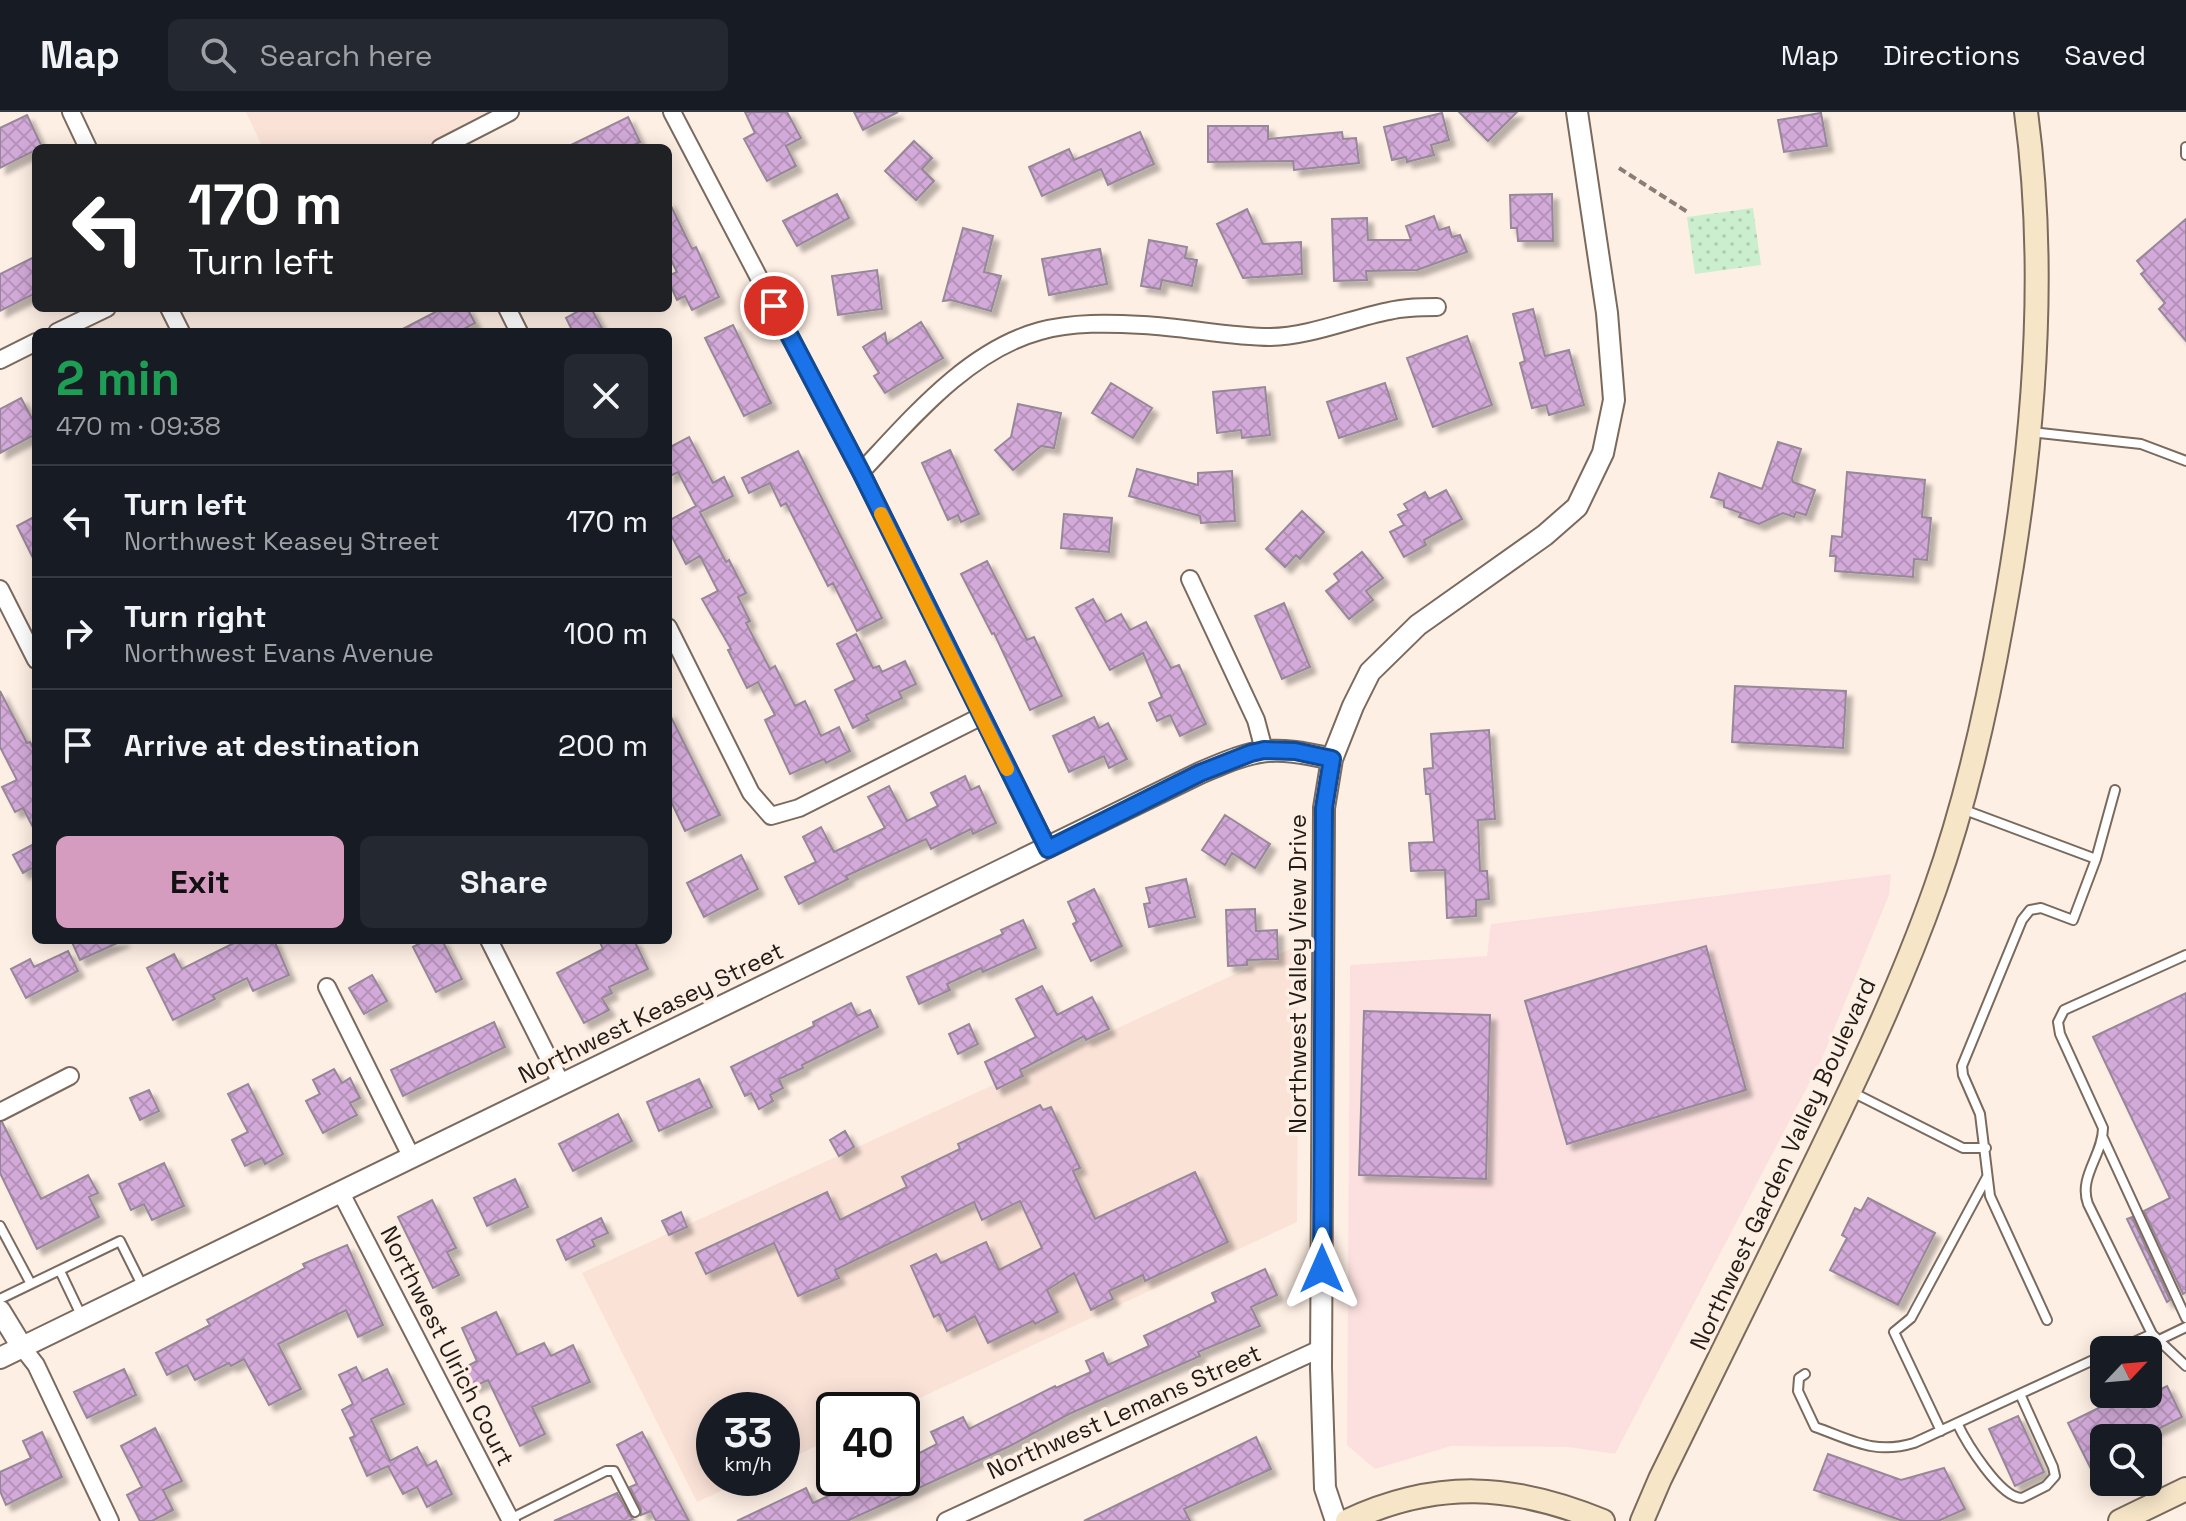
<!DOCTYPE html>
<meta charset="utf-8">
<style>
:root{--surface:#171b24;--page:#242831;--text:#f1f3f6;--muted:#9ea1a6;--line:#363941;--accent:#d59cc0}
body{margin:0;font-family:"Space Grotesk",sans-serif;background:var(--page);color:var(--text);height:100vh;display:flex;flex-direction:column;font-size:30px;white-space:nowrap}
*{box-sizing:border-box;margin:0}
p{font-size:26px;color:var(--muted)}
.icon{flex:none;width:44px;height:44px;fill:none;stroke:currentColor;stroke-width:2;stroke-linecap:round;stroke-linejoin:round}
.map{position:relative;flex:1;overflow:hidden}
.drawer{position:absolute;left:32px;top:216px;width:640px;height:616px;display:flex;flex-direction:column;background:var(--surface);border-radius:12px;box-shadow:0 4px 20px #0003}
.drawer>*{flex:none}
.guide{position:absolute;left:32px;top:32px;width:640px;height:168px;border-radius:12px;box-shadow:0 4px 20px #0003;background:#202124;color:#fff;overflow:hidden}
.needle{width:52px;rotate:64deg}
.controls{position:absolute;left:2090px;top:1224px;display:grid;gap:16px}
.controls a{display:grid;place-items:center;width:72px;height:72px;border-radius:12px;background:var(--surface);box-shadow:0 4px 20px #0003;font-size:40px}
.speed{position:absolute;left:696px;top:1280px;display:flex;gap:16px;font-size:40px;font-weight:700;text-align:center}
.speed>*{display:grid;place-content:center;width:104px;height:104px;border-radius:50%;background:var(--surface);box-shadow:0 4px 20px #0003;line-height:1}
.speed small{font-size:20px;font-weight:400}
.speed .limit{border:4px solid #111;border-radius:12px;background:#fff;color:#111}
.pin{position:absolute;display:grid;place-items:center;width:68px;height:68px;color:#fff;margin:-34px;border:4px solid #fff;border-radius:50%;box-shadow:0 2px 8px #0007}
.me{position:absolute;width:88px;margin:-44px;rotate:0deg;stroke-linejoin:round;filter:drop-shadow(0 0 6px #0008)}
.turn{display:flex;align-items:center;gap:28px;height:168px;padding:0 24px;font-size:36px}
.turn .icon{width:104px;height:104px;stroke-width:2.5}
.turn b{display:block;font-size:56px;line-height:68px}
.round{display:grid;place-items:center;flex:none;width:84px;height:84px;border-radius:12px;background:var(--page)}
.overview{display:flex;align-items:center;justify-content:space-between;height:136px;padding:0 24px}
h1{font-size:48px;font-weight:600;line-height:60px;color:#1e9e55}
.cta{display:flex;gap:16px;margin-top:auto;padding:16px 24px}
.cta a{flex:1;height:92px;border-radius:12px;background:var(--accent);color:#111;font-size:32px;font-weight:600;line-height:92px;text-align:center}
.cta a+a{background:var(--page);color:var(--text)}
ul{padding:0;list-style:none}
li{display:flex;align-items:center;gap:24px;height:112px;padding:0 24px;border-top:2px solid var(--line)}
li div{flex:1}
li b{display:block;font-size:30px}
li em{font-style:normal}
header{display:flex;align-items:center;gap:48px;box-sizing:border-box;height:112px;padding:0 40px;background:var(--surface);border-bottom:2px solid var(--line)}
header strong{font-size:38px}
nav{display:flex;gap:44px;margin-inline-start:auto;font-size:28px}
.search{width:560px;height:72px;background:var(--page);display:flex;align-items:center;gap:20px;box-sizing:border-box;padding:0 28px;border-radius:12px;color:var(--muted);font-size:30px}
.map>svg:first-child{display:block}
</style>
<header>
<strong>Map</strong>
<div class="search"><svg class="icon" aria-label="search" viewBox="0 0 24 24"><circle cx="10" cy="10" r="6"/><path d="M15 15l6 6"/></svg>Search here</div>
<nav><a>Map</a><a>Directions</a><a>Saved</a></nav>
</header>
<div class="map">
<svg width="2186" height="1409" viewBox="0 0 2186 1409">
<defs>
<pattern id="park-dots" width="8" height="8" patternUnits="userSpaceOnUse" patternTransform="scale(2)"><rect width="8" height="8" fill="#caeece"/><path d="M2 2h.1M6 6h.1" fill="none" stroke="#adccb0" stroke-width="1.8" stroke-linecap="round"/></pattern>
<pattern id="building-cross-hatch" width="8" height="8" patternUnits="userSpaceOnUse" patternTransform="scale(2)"><rect width="8" height="8" fill="#d3aad9"/><path d="M0 0l8 8M0 8l8-8" fill="none" stroke="#b592ba"/></pattern>
<filter id="shadow"><feDropShadow dx="6" dy="6" stdDeviation="2" flood-color="#0004"/></filter>
</defs>
<rect width="100%" height="100%" fill="#feefe4"/>
<path fill="#fce0e0" d="M1891 762 1889 783 1821 949 1615 1342 1568 1335 1451 1334 1375 1357 1347 1333 1350 853 1487 844 1491 812Z"/>
<path fill="#fae2d7" d="M246 0H498L429 36H263Z
M1299 833 1297 1110 894 1298H834V1326L782 1350V1298H714V1366H749L697 1390 582 1161Z"/>
<path fill="url(#park-dots)" d="M1753 96 1761 153 1695 162 1687 105Z"/>
<path fill="url(#building-cross-hatch)" stroke="#968898" stroke-width="2" filter="url(#shadow)" d="M745 0H787L801 26 786 34 796 54 767 69 744 27 755 21Z
M854 0H898L863 18Z
M1459 0H1517L1488 29Z
M1442 1 1449 28 1431 33 1434 43 1407 50 1406 45 1392 48 1384 15Z
M1821 1 1827 34 1784 40 1778 8Z
M27 3 42 35 36 36V38L0 56V16Z
M628 5 640 30 628 36H565Z
M1208 14H1268V27L1342 20 1343 27 1356 26 1359 51 1294 58 1293 49 1208 50Z
M1140 20 1154 52 1108 73 1101 57 1042 84 1029 55 1069 37 1074 48Z
M914 29 932 46 922 57 934 69 916 88 885 59Z
M837 82 849 106 797 134 783 109Z
M1552 82 1553 129H1518L1517 116H1511L1510 83Z
M668 88 692 137 696 135 719 185 692 198 685 184 677 188 668 168V164L677 160 668 142Z
M1247 97 1263 132 1301 130 1302 162 1243 166 1217 112Z
M1434 104 1439 118 1449 115 1452 125 1460 123 1467 140 1417 158 1366 159 1367 168 1334 169 1332 107 1367 106 1368 128H1411L1406 114Z
M2186 107V229L2159 197 2165 191 2141 162 2145 159 2137 149Z
M963 116 993 124 984 160 1001 164 991 199 951 188 943 189Z
M1149 128 1187 135 1185 146 1197 148 1192 174 1162 168 1160 177 1141 174Z
M1100 137 1107 172 1049 183 1042 147Z
M36 144V181L0 199V162Z
M877 158 882 197 838 203 832 164Z
M443 196H467L475 211 458 220H397Z
M584 196H591L604 220H573L566 206Z
M1533 197 1545 244 1569 238 1584 293 1549 303 1546 293 1532 296 1520 251 1525 249 1513 202Z
M921 210 943 246 885 281 874 264 879 261 863 235 885 221 887 232Z
M733 213 771 291 744 304 705 226Z
M1467 224 1492 293 1433 315 1407 246Z
M1111 271 1152 296 1133 326 1092 301Z
M1385 271 1397 307 1339 326 1327 290Z
M1265 275 1270 323 1242 326 1241 318 1217 321 1213 280Z
M21 286 36 314V322L0 341V297Z
M1018 292 1061 301 1054 336 1041 334 1013 358 995 338 1011 325Z
M689 325 713 371 724 365 733 384 700 400 726 450 729 448 746 481 738 485 750 509 746 511 770 557 775 554 795 594 805 589 821 624 839 615 850 639 826 651 824 647 790 662 765 608 775 603 758 570 747 576 728 538 731 537 702 487 718 479 700 444 686 452 668 417V409L696 394 678 360 668 365V336Z
M1778 330 1801 337 1792 366 1793 370 1815 378 1806 403 1796 400 1794 405 1783 401 1759 412 1739 405 1741 401 1724 395V389L1711 385 1719 361 1762 377Z
M950 338 979 402 961 410 958 403 948 408 922 351Z
M798 339 882 506 857 519 833 471 828 474 786 391 781 394 770 371 749 381 742 366Z
M1137 357 1198 373V361L1232 359 1235 409 1201 411 1200 404 1129 384Z
M1847 360 1925 368 1922 405 1931 406 1927 448 1914 447 1913 465 1835 459 1836 444H1830L1832 424 1842 425Z
M1446 378 1462 407 1424 428 1426 433 1404 445 1390 420 1404 413 1398 403 1408 398 1404 392 1425 380 1429 387Z
M1302 399 1324 420 1300 447 1296 443 1285 455 1266 437Z
M1064 402 1112 406 1109 440 1061 436Z
M36 404V452L17 414Z
M1362 440 1383 466 1366 479 1373 488 1349 507 1326 479 1339 469 1334 462Z
M987 449 1027 528 1034 525 1062 584 1030 598 994 521 992 522 961 462Z
M1093 487 1106 510 1121 502 1130 518 1146 510 1171 556 1179 553 1206 612 1180 624 1170 603 1157 609 1149 591 1162 585 1143 541 1110 558 1076 496Z
M1284 491 1310 555 1282 567 1255 504Z
M856 522 873 556 879 554 882 560 905 549 916 572 899 580 902 586 866 603 869 608 853 616 835 578 855 568 837 532Z
M1735 574 1846 579 1843 636 1732 630Z
M0 579 27 631 30 630 36 642V721L23 696 15 700 2 675 17 668 0 635Z
M668 599 720 703 685 719 668 683Z
M1094 605 1099 616 1108 611 1127 647 1109 656 1104 644 1069 660 1053 624Z
M1489 618 1495 707 1478 708 1480 759H1487L1489 787 1476 788V804L1447 806 1445 758 1411 759 1409 731 1434 730 1430 682H1426L1424 657 1433 656 1431 622Z
M965 664 971 678 979 674 996 711 973 722 971 717 931 737 926 727 846 764 848 767 799 792 785 765 816 750 803 725 821 715 834 740 885 716 868 685 889 674 907 709 938 694 931 681Z
M1225 703 1270 732 1255 756 1232 741 1225 753 1202 738Z
M36 731V754L23 761 13 743Z
M741 743 758 777 704 805 687 771Z
M1186 767 1195 805 1149 815 1144 792 1150 791 1146 776Z
M1094 777 1122 834 1091 849 1073 812 1077 810 1068 790Z
M1255 797 1256 819 1277 818 1278 847 1247 848V853L1228 854 1226 798Z
M1023 808 1036 836 983 860 981 856 947 872 950 878 919 892 907 865 1003 822 1001 818Z
M71 828H124L80 848Z
M240 828H274L289 863 253 879 247 866 213 883 215 887 173 908 147 856 174 842 182 857Z
M426 828H442L462 867 436 880 413 835Z
M599 828H634L648 857 609 875 612 881 602 886 609 898 584 911 557 861 603 837Z
M1706 834 1746 978 1567 1032 1525 889Z
M68 839 78 859 26 886 11 857 30 847 34 855Z
M372 863 387 889 364 902 349 876Z
M1042 874 1057 903 1092 885 1109 917 1086 928 1084 924 1020 958 1023 964 997 977 985 950 1036 925 1016 887Z
M2186 881V1180L2183 1182 2144 1099 2170 1086 2093 925Z
M851 891 857 904 870 898 878 915 802 953 803 956 779 967 783 976 770 983 773 989 759 997 751 981 745 984 731 955 814 914 813 910Z
M1364 899 1490 903 1486 1067 1359 1063Z
M494 910 505 935 403 984 391 958Z
M969 912 978 932 958 942 949 922Z
M334 957 342 971 350 966 360 986 350 991 357 1003 323 1021 306 989 320 982 313 968Z
M699 967 712 995 659 1019 647 990Z
M248 972 283 1042 265 1052 262 1046 245 1054 232 1028 248 1020 228 982Z
M149 978 159 999 140 1008 130 986Z
M1040 993 1043 998 1051 995 1080 1056 1073 1059 1095 1107 1195 1060 1228 1130 1145 1169 1143 1163 1109 1179 1113 1187 1091 1198 1074 1161 1047 1178 1058 1200 1035 1212 1033 1209 988 1231 975 1204 947 1219 939 1202 934 1205 911 1154 936 1142 941 1151 986 1130 999 1158 1042 1136 1020 1089 982 1108 974 1090 835 1158 839 1166 798 1184 774 1131 706 1162 696 1141 827 1080 840 1108 907 1075 902 1065 960 1037 958 1032Z
M618 1002 632 1029 573 1059 559 1032Z
M2 1010 41 1087 88 1063 98 1081 89 1085 99 1105 37 1137 0 1061V1011Z
M845 1019 854 1035 839 1044 830 1028Z
M164 1051 184 1094 152 1108 144 1092 131 1098 119 1072Z
M515 1067 528 1095 487 1114 474 1086Z
M1868 1086 1935 1121 1898 1193 1830 1158 1847 1126 1842 1123 1855 1096 1861 1099Z
M432 1088 456 1136 447 1140 459 1163 433 1176 398 1105Z
M681 1100 687 1115 669 1123 662 1109Z
M2132 1105 2170 1188 2167 1190 2127 1107Z
M601 1106 608 1121 592 1128 595 1134 566 1148 557 1128Z
M347 1133 383 1213 358 1225 346 1198 278 1232 301 1277 269 1293 244 1247 231 1254 229 1251 195 1268 187 1253 167 1263 156 1241 210 1213 207 1208 305 1156 303 1152Z
M1265 1157 1277 1183 1251 1195 1260 1214 1198 1240 1200 1244 1069 1302 1010 1334 847 1409H737L806 1376 813 1391 868 1366H902V1350L937 1332 931 1320 963 1305 969 1317 1055 1274 1056 1276 1091 1260 1086 1249 1103 1241 1108 1253 1149 1234 1144 1224 1216 1190 1212 1181Z
M496 1200 517 1243 544 1231 551 1244 573 1233 590 1270 532 1295 545 1322 520 1334 488 1268 473 1275 464 1256 477 1249 462 1216Z
M356 1255 363 1269 387 1257 404 1292 371 1307 390 1349 417 1335 427 1354 436 1349 452 1382 427 1395 417 1375 403 1382 388 1354 367 1364 350 1326 355 1324 342 1298 353 1292 339 1263Z
M124 1257 136 1283 87 1306 74 1280Z
M2167 1274 2182 1305 2152 1320 2155 1326H2104V1356L2093 1361 2068 1311 2127 1282H2151Z
M2018 1304 2044 1360 2015 1374 1989 1317Z
M155 1316 182 1369 163 1378 173 1398 152 1409H140L127 1383 142 1375 121 1334Z
M42 1320 62 1365 6 1393 0 1379V1360L31 1346 23 1329Z
M642 1320 689 1409H656L651 1399 641 1403V1397L630 1375 637 1372 617 1333Z
M1256 1325 1271 1357 1184 1397 1190 1409H1084Z
M1828 1342 1901 1368 1944 1356 1965 1397 1938 1409H1903L1814 1378Z
M617 1381 629 1403 633 1407 628 1409H554Z"/>
<g fill="none" stroke-linecap="round" stroke-linejoin="round">
<g stroke="#7a6a5e" stroke-width="12">
<path id="service" d="M2186 35V43
M2031 320 2141 332 2186 349
M1962 697 2096 747 2073 808 2041 796 2030 798 2022 808 1962 954 1963 963 1980 1002 1990 1084 2047 1208
M2096 747 2115 678
M2186 843 2064 898 2058 910 2060 922 2103 1016C2103 1043 2078 1065 2088 1092L2152 1222 2186 1254
M1852 980 1963 1036H1986
M2103 1026 2186 1206
M0 1114 31 1172
M60 1159 82 1205
M0 1187 120 1129 143 1175
M2159 1228 2186 1215
M2116 1238 2152 1222
M1805 1262 1799 1266 1798 1279 1815 1315C1852 1328 1874 1343 1914 1331L2104 1243
M1957 1311C1966 1330 2000 1386 2022 1386L2046 1374 2055 1364 2053 1355 2020 1282
M1941 1319 1894 1220 1911 1206 1987 1065
M510 1407 606 1359H614L635 1400"/>
</g>
<g stroke="#7a6a5e" stroke-width="20">
<path id="minor" d="M71 0 88 36
M672 0 861 360 1048 737
M440 36 510 0
M169 196 181 220
M507 196 519 220
M57 220 107 196
M0 248 36 230
M861 360C911 307 967 239 1040 219 1072 210 1110 211 1143 213 1184 215 1231 225 1270 225 1311 224 1349 207 1389 199 1405 195 1421 195 1437 195
M1190 467 1256 608 1264 638
M0 477 36 548
M668 515 751 681 771 704 799 696 980 605
M489 828 562 973
M327 875 412 1046
M0 1000 70 964
M341 1081 511 1409
M22 1235 36 1253 110 1409
M946 1409 1322 1236"/>
</g>
<g stroke="#7a6a5e" stroke-width="24">
<path id="tertiary" d="M0 1199 22 1235
M0 1246 1200 661C1259 636 1269 633 1332 647
M1336 1409 1325 1376 1321 1256 1324 696 1332 647 1353 594 1370 560 1418 513 1545 423 1577 395 1603 341 1614 288 1607 201 1577 0"/>
</g>
<g stroke="#7a6a5e" stroke-width="26">
<path id="secondary" d="M1347 1409C1437 1367 1513 1372 1603 1409
M1642 1409 1660 1367C1706 1274 1752 1181 1797 1088 1847 986 1897 884 1935 777 1966 690 1986 601 2002 511 2033 344 2049 169 2026 0
M2120 1409 2186 1377"/>
</g>
<path stroke="#887e76" stroke-width="4" stroke-dasharray="8 4" stroke-linecap="butt" d="M1619 56 1689 101"/>
<use href="#service" stroke="#fff" stroke-width="8"/>
<use href="#minor" stroke="#fff" stroke-width="16"/>
<use href="#tertiary" stroke="#fff" stroke-width="20"/>
<use href="#secondary" stroke="#f6e5c7" stroke-width="22"/>
</g>
<g fill="none" stroke-linecap="round" stroke-linejoin="round">
<g stroke="#114b97" stroke-width="20">
<path id="route" d="M774 194 861 360 1048 737 1200 661 1251 641 1264 638 1295 639 1332 647 1324 696 1322 1157"/>
</g>
<use href="#route" stroke="#1a73e8" stroke-width="14"/>
<path stroke="#f59e0b" stroke-width="14" d="M881 402 1007 657"/>
</g>
<g text-anchor="middle" stroke-width="7" stroke-linejoin="round" paint-order="stroke">
<g font-size="24" fill="#221c17" stroke="#feefe4">
<text transform="translate(1298 862) rotate(-90)" y="8">Northwest Valley View Drive</text>
<text transform="translate(651 901) rotate(-26)" y="8">Northwest Keasey Street</text>
<text transform="translate(1783 1052) rotate(-65)" y="8">Northwest Garden Valley Boulevard</text>
<text transform="translate(447 1234) rotate(63)" y="8">Northwest Ulrich Court</text>
<text transform="translate(1124 1300) rotate(-24)" y="8">Northwest Lemans Street</text>
</g>
</g>
</svg>
<div class="controls">
<a><svg class="needle" viewBox="-14 -14 28 28"><path d="M0-13l5 13h-10z" fill="#e53935"/><path d="M0 13l5-13h-10z" fill="#9ea1a6"/></svg></a>
<a><svg class="icon" aria-label="search" viewBox="0 0 24 24"><circle cx="10" cy="10" r="6"/><path d="M15 15l6 6"/></svg></a>
</div>
<div class="speed"><div>33<small>km/h</small></div><div class="limit">40</div></div>
<div class="pin" style="left:774px;top:194px;background:#d93025"><svg class="icon" aria-label="arrive" viewBox="0 0 24 24"><path d="M6 21V4h12l-3 4 3 4H6"/></svg></div>
<svg class="me" style="left:1322px;top:1157px" viewBox="-20 -20 40 40"><path d="M0-17L14 15 0 8-14 15z" fill="#1a73e8" stroke="#fff" stroke-width="4"/></svg>
<div class="guide">
<div class="turn"><svg class="icon" aria-label="left" viewBox="0 0 24 24"><path d="M17 20v-9H6M10 6l-5 5 5 5"/></svg><div><b>170 m</b>Turn left</div></div>
</div>
<section class="drawer">
<div class="overview"><div><h1>2 min</h1><p>470 m · 09:38</p></div><a class="round"><svg class="icon" aria-label="close" viewBox="0 0 24 24"><path d="M6 6l12 12M18 6L6 18"/></svg></a></div>
<ul>
<li><svg class="icon" aria-label="left" viewBox="0 0 24 24"><path d="M17 20v-9H6M10 6l-5 5 5 5"/></svg><div><b>Turn left</b><p>Northwest Keasey Street</p></div><em>170 m</em></li>
<li><svg class="icon" aria-label="right" viewBox="0 0 24 24"><path d="M7 20v-9h11M14 6l5 5-5 5"/></svg><div><b>Turn right</b><p>Northwest Evans Avenue</p></div><em>100 m</em></li>
<li><svg class="icon" aria-label="arrive" viewBox="0 0 24 24"><path d="M6 21V4h12l-3 4 3 4H6"/></svg><div><b>Arrive at destination</b></div><em>200 m</em></li>
</ul>
<div class="cta"><a>Exit</a><a>Share</a></div>
</section>
</div>
